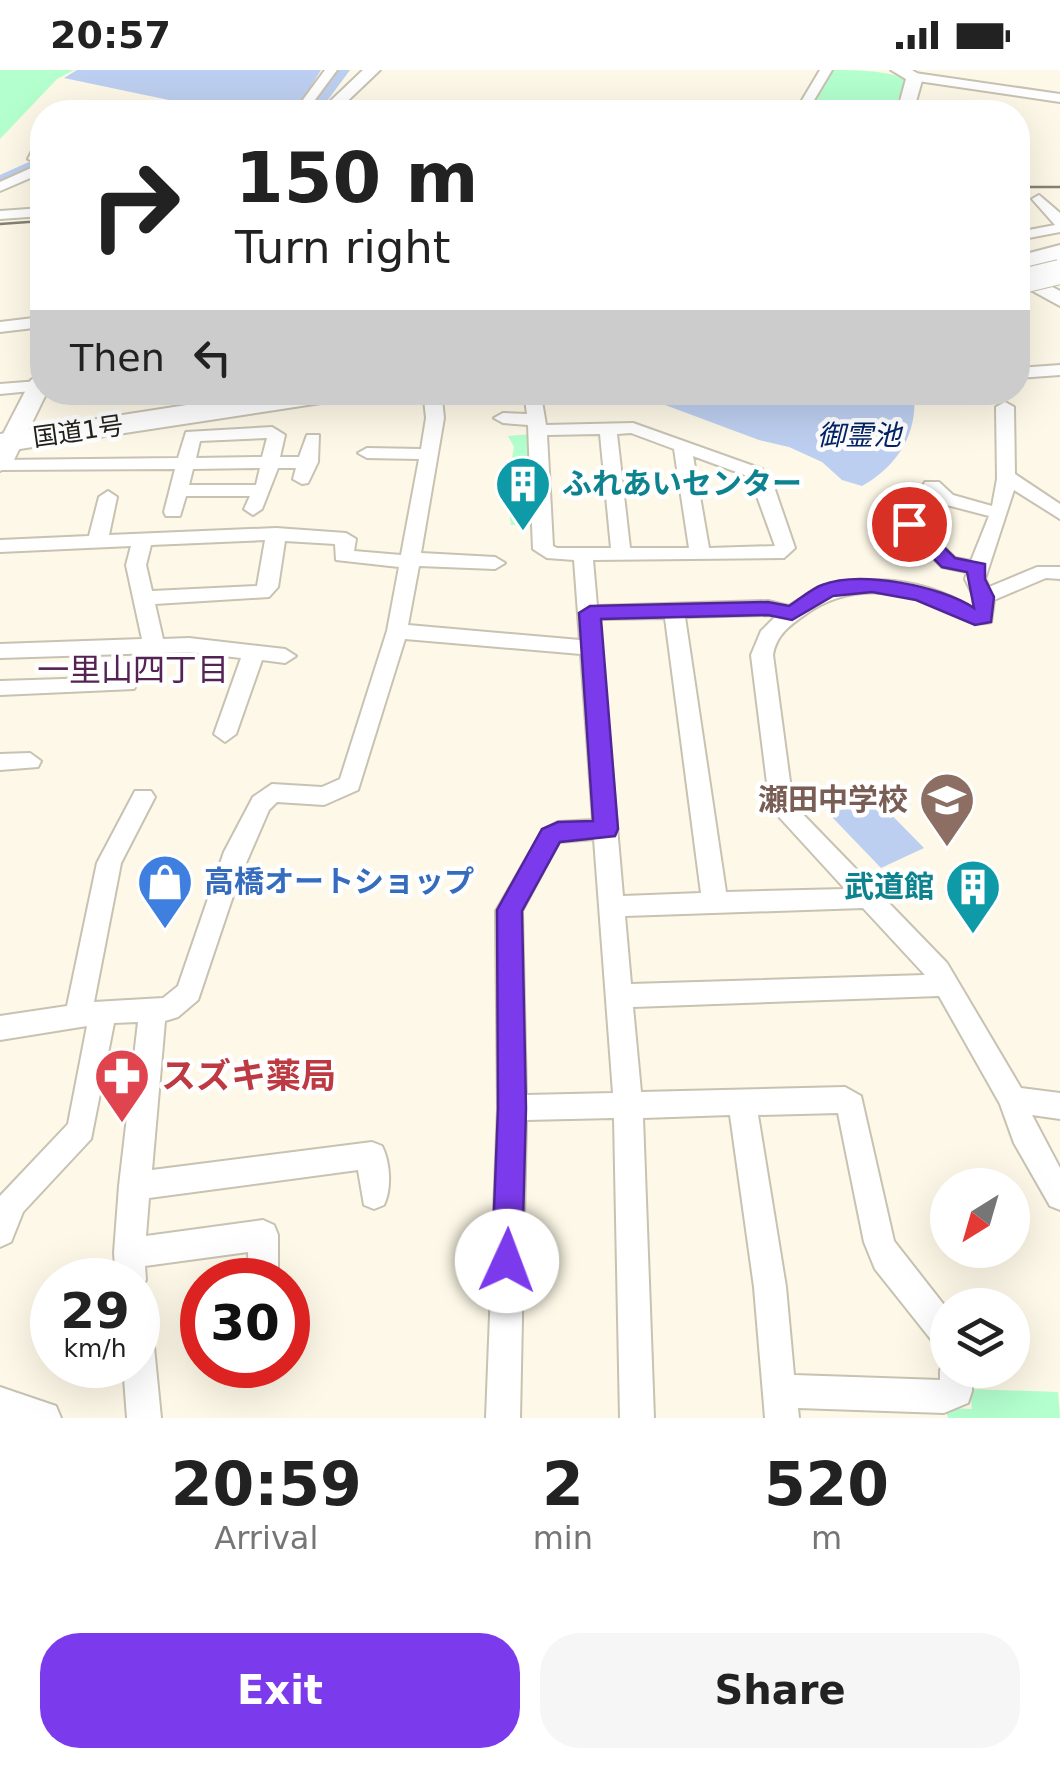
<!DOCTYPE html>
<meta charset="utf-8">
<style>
:root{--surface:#fff;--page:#f6f6f6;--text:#222;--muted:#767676;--accent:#7c3aed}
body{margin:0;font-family:"DejaVu Sans","Noto Sans JP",sans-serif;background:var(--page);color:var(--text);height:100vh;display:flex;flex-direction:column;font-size:38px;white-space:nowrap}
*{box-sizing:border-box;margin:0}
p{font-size:32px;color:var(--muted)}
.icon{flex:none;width:55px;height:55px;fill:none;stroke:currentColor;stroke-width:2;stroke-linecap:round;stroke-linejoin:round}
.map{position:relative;height:1348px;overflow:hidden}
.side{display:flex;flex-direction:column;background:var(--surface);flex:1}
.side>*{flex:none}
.guide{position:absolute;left:30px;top:30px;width:1000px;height:305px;border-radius:40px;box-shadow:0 10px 40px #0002;background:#fff;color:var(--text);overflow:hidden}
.needle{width:65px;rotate:217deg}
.buttons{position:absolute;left:930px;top:1098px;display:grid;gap:20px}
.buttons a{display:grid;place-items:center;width:100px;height:100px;border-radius:50%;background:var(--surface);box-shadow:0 10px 40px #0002;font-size:50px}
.speed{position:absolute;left:30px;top:1188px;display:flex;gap:20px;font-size:50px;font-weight:700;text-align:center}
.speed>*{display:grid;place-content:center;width:130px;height:130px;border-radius:50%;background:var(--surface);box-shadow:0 10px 40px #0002;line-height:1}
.speed small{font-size:25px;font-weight:400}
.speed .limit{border:15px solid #d22;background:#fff;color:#111}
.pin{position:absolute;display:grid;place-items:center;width:85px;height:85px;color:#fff;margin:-42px;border:5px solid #fff;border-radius:50%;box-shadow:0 2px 10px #0007}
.me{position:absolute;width:110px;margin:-55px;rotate:2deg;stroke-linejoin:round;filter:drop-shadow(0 0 8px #0008)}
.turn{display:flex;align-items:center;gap:35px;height:210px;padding:0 40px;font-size:45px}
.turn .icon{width:130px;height:130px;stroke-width:2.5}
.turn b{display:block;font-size:70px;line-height:85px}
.then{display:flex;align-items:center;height:95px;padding:0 40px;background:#0003;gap:20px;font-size:38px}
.eta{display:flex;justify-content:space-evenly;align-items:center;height:170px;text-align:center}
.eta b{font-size:60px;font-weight:700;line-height:70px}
.action{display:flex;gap:20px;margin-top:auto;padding:20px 40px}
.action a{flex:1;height:115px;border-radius:40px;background:var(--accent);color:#fff;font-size:40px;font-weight:700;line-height:115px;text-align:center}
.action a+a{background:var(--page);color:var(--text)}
.status{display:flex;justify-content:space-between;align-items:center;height:70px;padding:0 50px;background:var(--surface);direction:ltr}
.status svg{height:28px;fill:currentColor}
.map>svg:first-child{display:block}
</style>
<div class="status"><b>20:57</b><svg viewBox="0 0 49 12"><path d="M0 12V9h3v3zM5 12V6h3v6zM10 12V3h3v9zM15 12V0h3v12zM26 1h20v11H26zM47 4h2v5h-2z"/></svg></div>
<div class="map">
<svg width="1060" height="1348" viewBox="0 0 1060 1348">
<rect width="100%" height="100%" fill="#fdf8e7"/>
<path fill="#b3ffce" d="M0 0H74L57 9 0 69Z
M829 0C854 0 885 0 905 9L894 42 809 32 822 18Z
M532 364 536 454 511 455 506 420 514 377 508 366Z
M970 1319 1058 1322 1060 1348H948L945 1338 972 1339Z"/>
<path fill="#bdcff0" d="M77 0H321L295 42H226L64 8Z
M633 323H914C918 363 898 396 862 416L842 410 822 392 789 377 759 370Z
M872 725 924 778 881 798 830 745Z"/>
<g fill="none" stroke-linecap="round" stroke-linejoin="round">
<path fill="#bdcff0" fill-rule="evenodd" d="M332 0H350L319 42H301Z
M42 86V99L0 118V105Z"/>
<g stroke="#c7c2b1" stroke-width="4">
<path id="street" d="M325 0H337L306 42H294Z
M820 0H832L807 42H795Z
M915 3 1060 24V32L911 10 909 7Z
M42 70V103L0 121V112L40 94 28 89 37 71Z
M1039 125 1060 143V162L1018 170V162L1055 155 1032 129Z
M42 138V146L0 149V141Z
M42 247V257L0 262V252Z
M1060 295V305L1018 308V298Z
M39 311 42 312V320L0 324V314Z
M524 322H569L542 331 546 355 633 353 762 399 772 411 795 478 784 488 593 490 597 536 768 531 789 536C844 498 919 504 974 539V527L965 509 967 502 942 497 880 435 889 429 896 431 955 488 971 491 989 446 939 433 923 416 925 412H939L953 425 992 436 997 409 996 337 1005 332 1014 337 1015 404 1060 434V449L1014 420 985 509 989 517 1037 497H1060V509L1046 508 994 530 991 552C970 557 959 545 940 537 896 518 846 515 806 544 790 555 776 565 773 585L793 734 947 893 1021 1018 1060 1023V1049L1032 1045 1060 1098V1140L1050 1136 1014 1073 1000 1034 939 926 633 937 641 1022 845 1017 861 1026 894 1171 948 1240V1282L937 1277 875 1199 864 1172 838 1043 758 1045 786 1217 794 1305 940 1310V1300L948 1287V1300H972V1321L968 1333 944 1343 798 1338 799 1348H765L754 1217 730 1045 643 1048 654 1348H620L614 1048 526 1050 520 1348H486L498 1038 496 841 543 760 558 752 593 750 581 584 405 569 358 720 324 735 277 732 269 740 237 814 198 930 178 947 165 951 152 1100 372 1072 382 1076C390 1092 392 1118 384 1135L374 1139 364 1135 358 1100 149 1128 146 1166 263 1150 274 1155 278 1165V1207L277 1210H249L248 1182 145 1196 146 1210 138 1223V1210H116L114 1183 119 1116 138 952 114 953 91 1069 23 1142 11 1172 0 1177V1126L68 1054 87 956 0 970V946L67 936 97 793 135 721H151L155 727 121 793 94 932 163 928 178 916 224 782 253 727 272 714 322 717 340 709 387 561 399 497 336 490 335 474 285 471 278 517 269 527 155 534 163 569 189 568 285 579 296 586 285 593 262 590 236 664 225 672 214 664 241 588 189 582 0 588V574L142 569 126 495 131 476 0 482V470L89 466 99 427 108 421 117 427 109 465 276 458 346 463 356 469 354 481 401 485 419 389 367 388 358 383 367 378 421 379 426 348 424 329 433 324 442 329 444 348 421 483 495 487 505 493 495 499 419 496 408 555 580 570 574 490 547 488 533 479 528 355 503 353 494 348 503 343 527 344ZM631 363 674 379 689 478H630L617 364ZM600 364 611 478H557L553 476 547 365ZM693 386 750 407 775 476 709 478ZM265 470 257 516 152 521 146 495 151 475ZM768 545 776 546 761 561 751 585 770 737 845 819 726 822 685 547ZM665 548 701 823 623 826 599 549ZM594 769 613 1023 526 1025 522 841 559 772ZM863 838 925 905 631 914 625 846Z
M272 357 285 365 280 387H299L307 365H319L318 392 308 413 302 414 293 409 296 398H278L262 439 253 445 244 439 250 426H186L180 446H166L164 442 175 399 0 400V390L178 388 186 362ZM267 368 262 387 196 388 200 371ZM260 398 256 415H189L193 399Z
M126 607 137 614 134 619 0 625V611Z
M30 683 41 691 38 697 0 700V684Z
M138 1261 149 1266 154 1277 161 1348H127L123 1295H138Z
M0 1317 56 1336 61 1348H0Z"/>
</g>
<g stroke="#c7c2b1" stroke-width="4">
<path id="secondary" d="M363 0H380L336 42H319Z
M891 0H912L923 7 913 42H897L906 9Z
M1018 199 1060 221V236L1018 213Z
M42 303V322H47L12 394 0 401V370L31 310Z"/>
</g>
<g stroke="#c7c2b1" stroke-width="4">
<path id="highway" d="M1060 175V191L1018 202V186Z
M271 322H349L345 328 334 331 0 382V364Z"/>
</g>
<use href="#street" fill="#fff" fill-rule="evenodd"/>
<use href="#secondary" fill="#fff" fill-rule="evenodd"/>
<use href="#highway" fill="#fff" fill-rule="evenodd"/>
<path stroke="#848176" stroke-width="2.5" d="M1018 117H1060
M0 154 42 151"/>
<g stroke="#c7c2b1" stroke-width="26" stroke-linecap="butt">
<path id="highway-bridge" d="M1018 212 1060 202"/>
</g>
<use href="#highway-bridge" stroke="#fff" stroke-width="24"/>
</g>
<path fill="#7c3aed" stroke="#51269a" stroke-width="2.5" d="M909 449 916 450 955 488 985 494V509L994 527 991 552 975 555 916 530 872 522 833 526 792 550 768 545 601 549 618 759 615 766 560 772 522 841 526 1038 522 1191 518 1202 507 1206 496 1202 492 1191 498 1038 497 840 542 759 558 752 593 751 579 543 590 536 768 532 789 536C800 529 811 519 822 515 860 500 941 516 974 538L967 502 942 497 900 454Z"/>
<defs>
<g id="building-pin" transform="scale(2.875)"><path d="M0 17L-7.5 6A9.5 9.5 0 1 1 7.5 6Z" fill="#0f9aa8" stroke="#fff"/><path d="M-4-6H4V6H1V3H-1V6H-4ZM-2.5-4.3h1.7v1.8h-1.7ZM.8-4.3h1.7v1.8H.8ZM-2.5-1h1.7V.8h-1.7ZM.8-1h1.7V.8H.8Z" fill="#fff"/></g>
<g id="school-pin" transform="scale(2.875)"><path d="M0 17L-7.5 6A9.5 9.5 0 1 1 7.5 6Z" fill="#8d6e63" stroke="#fff"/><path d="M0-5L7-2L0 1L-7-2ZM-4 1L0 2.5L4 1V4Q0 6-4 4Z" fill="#fff"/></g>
<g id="shop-pin" transform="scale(2.875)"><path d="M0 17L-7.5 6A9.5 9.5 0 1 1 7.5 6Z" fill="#3f7fe0" stroke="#fff"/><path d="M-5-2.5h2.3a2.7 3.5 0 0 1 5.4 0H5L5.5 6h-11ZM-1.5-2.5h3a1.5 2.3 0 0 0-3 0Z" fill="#fff"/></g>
<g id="pharmacy-pin" transform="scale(2.875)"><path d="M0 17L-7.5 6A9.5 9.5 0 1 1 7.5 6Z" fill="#e0444e" stroke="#fff"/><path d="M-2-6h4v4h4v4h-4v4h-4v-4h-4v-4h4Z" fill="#fff"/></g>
</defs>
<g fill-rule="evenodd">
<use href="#building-pin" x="523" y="414"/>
<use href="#school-pin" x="947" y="730"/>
<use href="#shop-pin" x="165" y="812"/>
<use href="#building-pin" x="973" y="817"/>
<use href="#pharmacy-pin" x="122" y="1006"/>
</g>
<g text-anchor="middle" stroke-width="9" stroke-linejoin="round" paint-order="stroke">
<g font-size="25" fill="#23211b" stroke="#fff">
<text transform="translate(78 361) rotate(-8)" y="9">国道1号</text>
</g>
<g font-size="28" font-style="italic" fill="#032367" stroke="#fff">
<text x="859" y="375">御霊池</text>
</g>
<g font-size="30" font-weight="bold" fill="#0d838f" stroke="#fff" text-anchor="start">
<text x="562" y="424">ふれあいセンター</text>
<text x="934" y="827" text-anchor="end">武道館</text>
</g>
<g font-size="30" font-weight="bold" fill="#785e54" stroke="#fff" text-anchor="end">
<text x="908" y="740">瀬田中学校</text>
</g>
<g font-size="30" font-weight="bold" fill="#366cbe" stroke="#fff" text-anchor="start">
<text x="204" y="822">高橋オートショップ</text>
</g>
<g font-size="32" fill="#542354" stroke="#fff">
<text x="133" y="611">一里山四丁目</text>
</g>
<g font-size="35" font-weight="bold" fill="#be3a42" stroke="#fff" text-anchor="start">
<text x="161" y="1018">スズキ薬局</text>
</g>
</g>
</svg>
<div class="buttons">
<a><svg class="needle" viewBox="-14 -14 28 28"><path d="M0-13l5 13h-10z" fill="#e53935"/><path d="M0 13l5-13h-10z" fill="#767676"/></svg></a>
<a><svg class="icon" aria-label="layers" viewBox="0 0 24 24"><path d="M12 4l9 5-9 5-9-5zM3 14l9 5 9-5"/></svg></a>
</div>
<div class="speed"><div>29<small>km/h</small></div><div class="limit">30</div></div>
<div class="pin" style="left:909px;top:454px;background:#d93025"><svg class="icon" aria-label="arrive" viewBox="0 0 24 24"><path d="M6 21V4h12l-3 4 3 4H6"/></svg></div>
<svg class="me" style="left:507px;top:1191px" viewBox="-20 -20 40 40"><circle r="19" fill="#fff"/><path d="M0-13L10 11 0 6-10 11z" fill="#7c3aed"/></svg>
<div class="guide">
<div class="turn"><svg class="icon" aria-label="right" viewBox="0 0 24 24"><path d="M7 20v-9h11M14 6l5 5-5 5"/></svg><div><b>150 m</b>Turn right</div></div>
<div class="then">Then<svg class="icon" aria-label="left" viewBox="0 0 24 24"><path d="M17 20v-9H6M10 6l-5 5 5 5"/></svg></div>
</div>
</div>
<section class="side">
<div class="eta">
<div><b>20:59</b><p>Arrival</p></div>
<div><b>2</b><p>min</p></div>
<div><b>520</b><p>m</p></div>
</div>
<div class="action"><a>Exit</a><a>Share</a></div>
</section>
